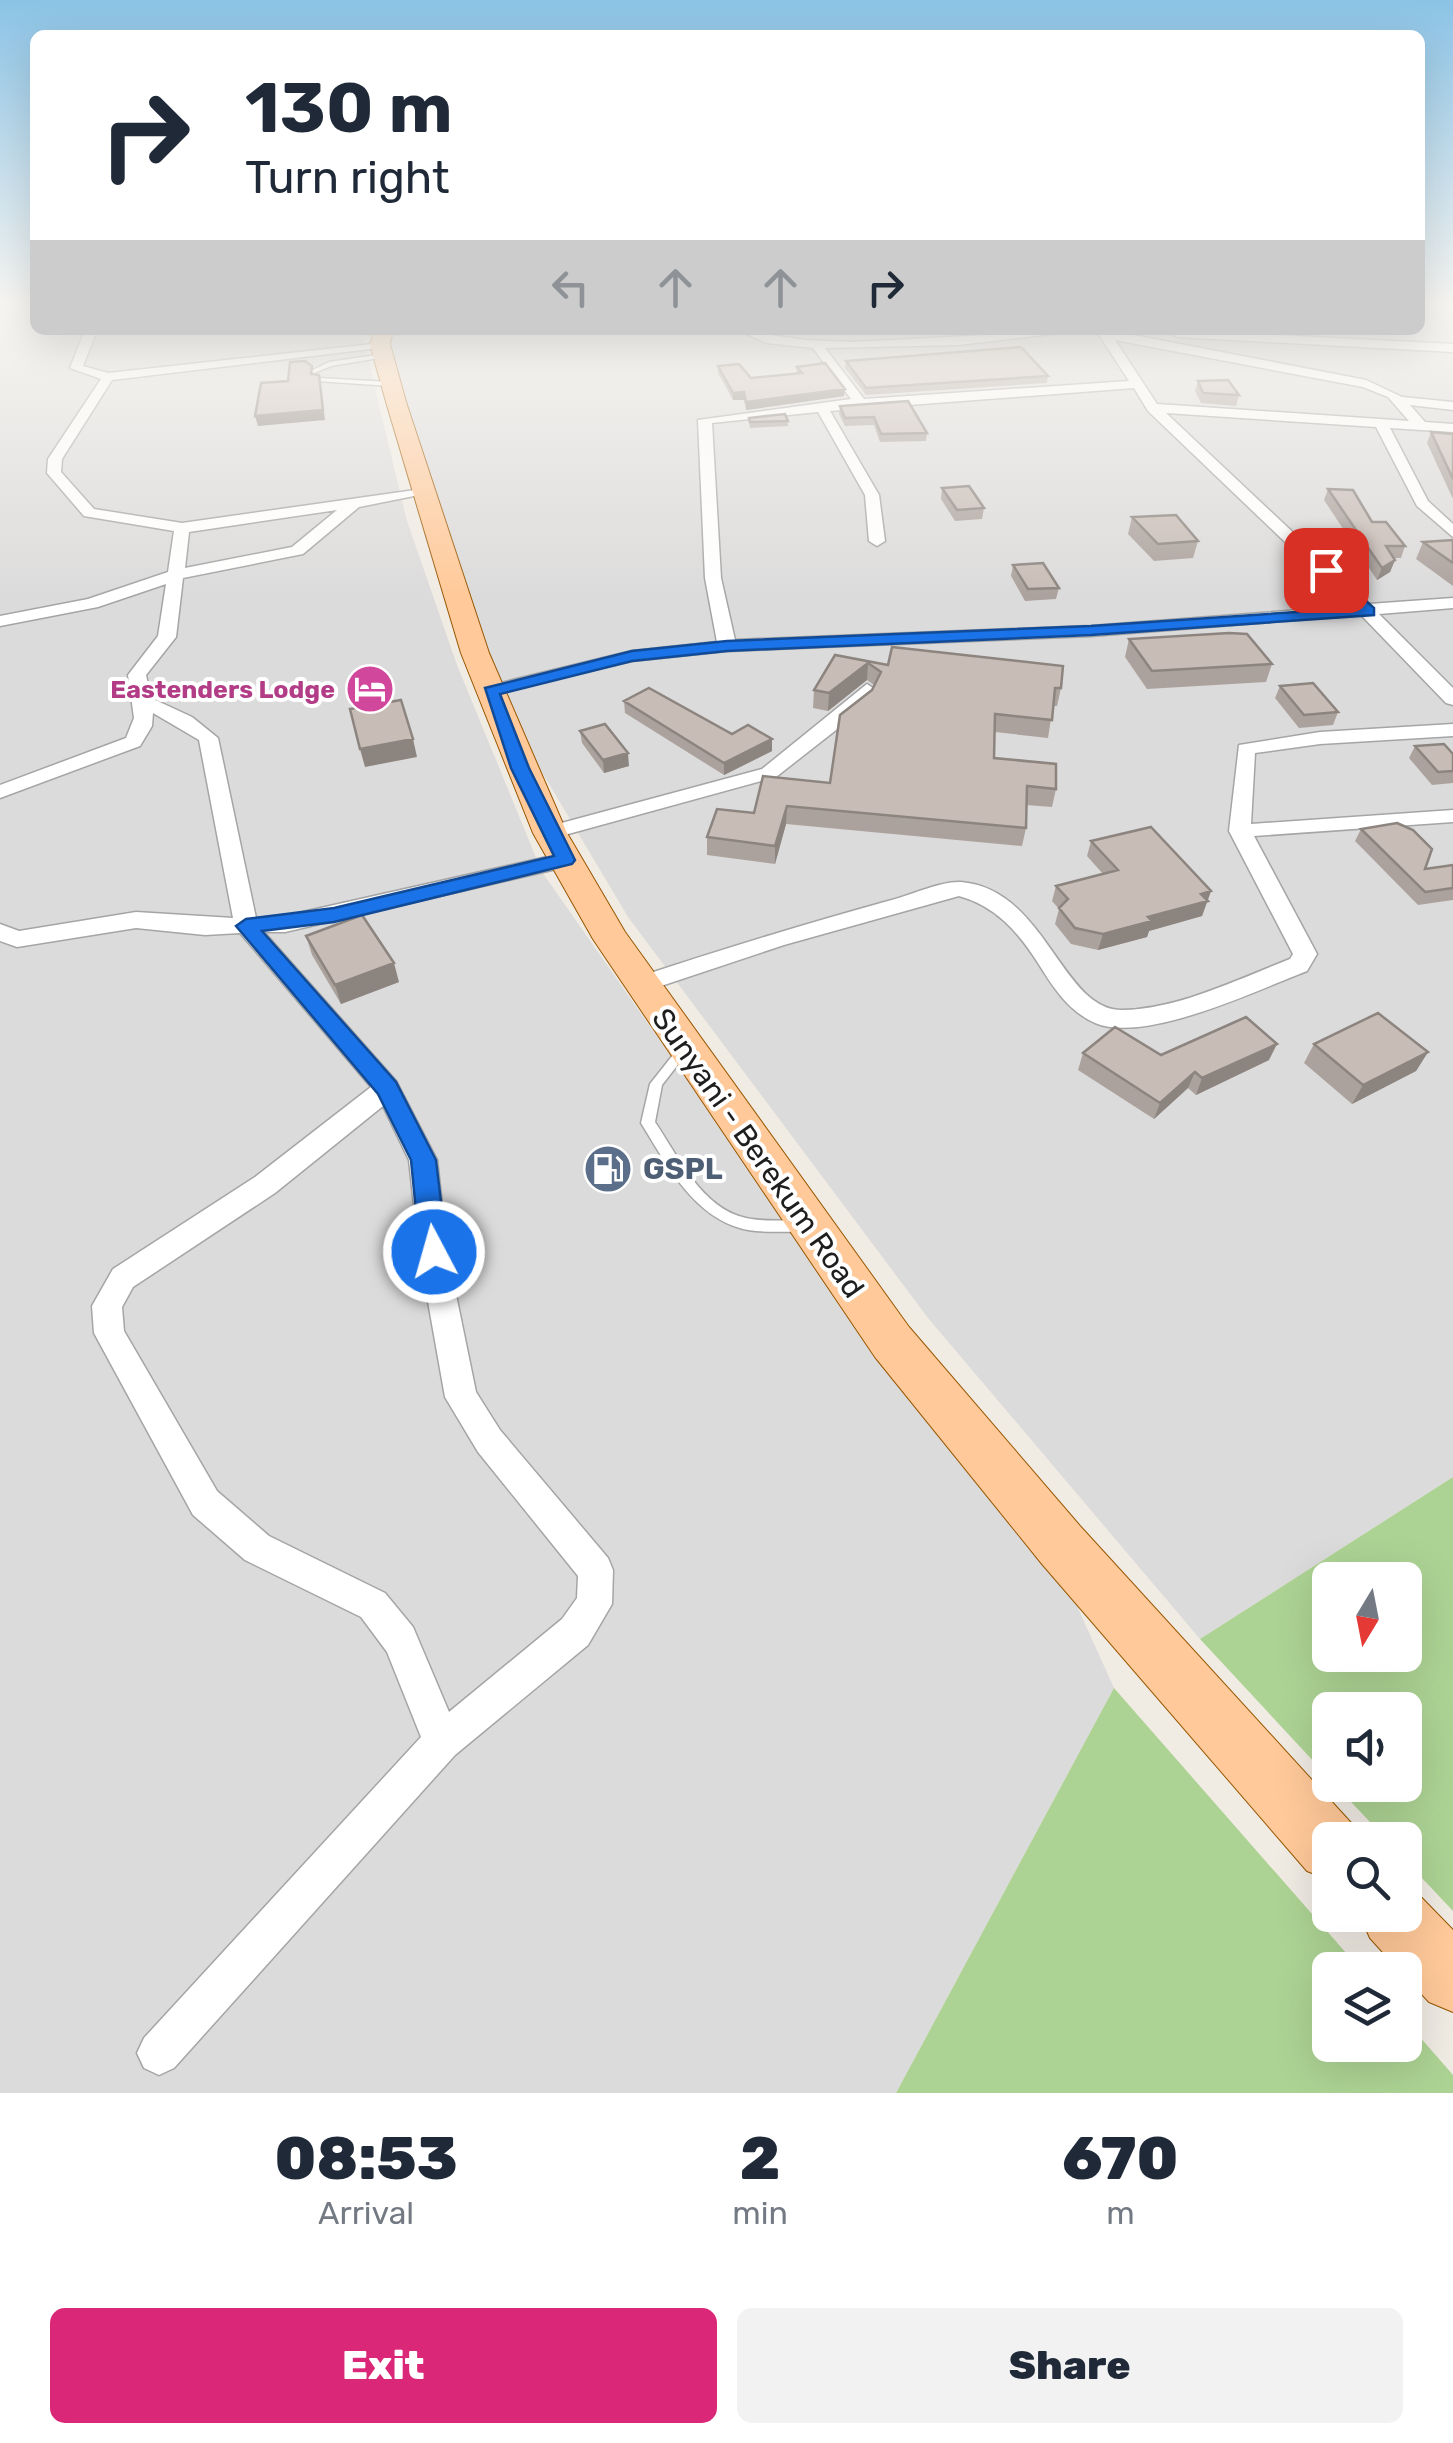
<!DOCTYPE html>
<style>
:root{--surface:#fff;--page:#f2f2f3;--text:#1f2937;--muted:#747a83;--accent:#db2777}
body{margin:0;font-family:Rubik,sans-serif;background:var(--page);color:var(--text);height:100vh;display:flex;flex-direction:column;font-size:38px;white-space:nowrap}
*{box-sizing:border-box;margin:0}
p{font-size:32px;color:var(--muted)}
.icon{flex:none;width:55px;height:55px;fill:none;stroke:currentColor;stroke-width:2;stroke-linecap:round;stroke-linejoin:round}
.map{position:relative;height:2093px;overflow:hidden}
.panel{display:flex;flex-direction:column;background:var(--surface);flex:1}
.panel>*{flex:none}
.banner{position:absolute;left:30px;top:30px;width:1395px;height:305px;border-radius:15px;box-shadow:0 10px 40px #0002;background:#fff;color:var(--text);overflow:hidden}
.needle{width:65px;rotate:190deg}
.controls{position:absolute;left:1312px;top:1562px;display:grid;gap:20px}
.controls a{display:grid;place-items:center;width:110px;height:110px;border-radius:15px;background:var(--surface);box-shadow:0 10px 40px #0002;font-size:50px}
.pin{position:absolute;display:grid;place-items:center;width:85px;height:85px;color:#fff;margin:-42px;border-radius:20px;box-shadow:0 5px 15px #0006}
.me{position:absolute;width:110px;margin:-55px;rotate:354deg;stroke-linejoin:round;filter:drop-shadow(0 0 8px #0008)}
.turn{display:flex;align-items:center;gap:35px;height:210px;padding:0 50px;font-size:45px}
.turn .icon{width:130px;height:130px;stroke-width:2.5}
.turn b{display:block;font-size:70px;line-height:85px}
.lanes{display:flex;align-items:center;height:95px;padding:0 50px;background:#0003;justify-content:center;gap:50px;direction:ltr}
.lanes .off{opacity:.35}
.eta{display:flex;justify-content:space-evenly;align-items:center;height:170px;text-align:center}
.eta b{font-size:60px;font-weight:800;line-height:70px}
.button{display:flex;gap:20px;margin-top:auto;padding:20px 50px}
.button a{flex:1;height:115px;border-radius:15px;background:var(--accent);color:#fff;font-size:40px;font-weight:800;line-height:115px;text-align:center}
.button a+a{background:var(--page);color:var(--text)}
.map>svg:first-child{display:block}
</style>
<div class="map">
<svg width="1453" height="2093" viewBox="0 0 1453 2093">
<rect width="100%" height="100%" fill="#f0ebe3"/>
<path fill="#dcdbdb" d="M0 303H35V330H361L407 521 457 665 542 872 782 1215 1068 1586 1114 1688 896 2093H0Z
M1420 303H1453V1477L1200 1639 928 1318 628 917 504 708 379 330H1420Z"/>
<path fill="#add394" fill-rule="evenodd" d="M1453 1477V1911L1405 1860V1840H1387L1335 1785H1405V1710H1330V1779L1200 1639ZM1330 1580H1405V1655H1330Z
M1114 1688 1361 1970H1330V2045H1405V2020L1453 2075V2093H896Z"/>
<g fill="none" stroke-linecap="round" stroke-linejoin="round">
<g stroke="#a5a5a5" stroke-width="3">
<path id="lane" d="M383 354 385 357 331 366 314 373 311 371 329 362Z
M318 378 391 382 394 384 391 386 316 381Z
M684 1044 690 1049 662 1085 655 1122C678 1156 702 1209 746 1218 764 1222 784 1220 802 1220L807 1222 809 1226 807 1230 802 1232C784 1231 765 1233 748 1230 695 1220 667 1165 641 1123L650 1084 680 1046Z"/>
</g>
<g stroke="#a5a5a5" stroke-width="3">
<path id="street" d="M85 330H97L83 366 108 373 381 343 387 347 112 380 62 459 61 472 94 509 182 523 422 489 429 493 359 507 303 554 183 578 176 637 146 675 151 698 192 717 218 738 256 918 285 916 565 853 576 860 565 867 285 932H264L396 1081 437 1160 447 1251 476 1392 500 1430 608 1558 613 1570 612 1604 588 1645 455 1755 174 2068 159 2075 144 2068 137 2053 144 2038 421 1737 387 1652 361 1617 245 1560 193 1515 94 1333 92 1306 113 1269 255 1177 371 1087 240 933 205 935 136 928 17 947 0 941V924L19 931 136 912 233 918 199 740 153 713 152 726 140 746 0 798V785L126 738 134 718 128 675 158 636 166 584 98 607 0 626V616L88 599 168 572 174 531 84 516 47 473 48 459 101 379 70 368ZM337 510 292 547 185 568 189 532ZM383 1106 409 1160 419 1251 445 1397 478 1452 578 1576 577 1598 562 1619 449 1712 413 1627 385 1593 269 1536 217 1491 124 1331 122 1307 133 1287 275 1193Z
M737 330 805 340 852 342 1085 330 958 345 825 348 864 399 1129 381 1096 330H1108L1366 380 1402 397 1453 402V410L1410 405 1425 422 1453 424V432L1390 428 1428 501 1453 524V537L1417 506 1376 427 1166 413 1369 604 1453 598V608L1379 614 1453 688V705L1446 703 1361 615 1091 636 727 651 632 661 484 695V687L632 651 717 642 705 578 698 420 851 399 813 348 767 343ZM1115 340 1363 387 1388 397 1409 421 1157 404ZM1134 388 1148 411 1352 606 1091 626 735 640 721 578 712 423 818 412 865 495 869 541 877 546 885 541 879 495 830 411Z
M1175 330 1453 344V352L1177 337 1171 333Z
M867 684 876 690 868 705 776 777 550 839 539 833 543 828 762 769Z
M1453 724V736L1320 744 1255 753 1251 824 1453 810V822L1254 836 1317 954 1307 971C1257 990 1146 1044 1095 1023 1068 1011 1053 987 1038 963 1018 932 996 906 959 896L784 945 640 993 628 985 632 979C717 951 801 925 888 901 909 896 940 881 961 882 1046 889 1061 1010 1122 1010 1179 1009 1238 979 1290 959L1293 954 1229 831 1239 745 1320 732Z"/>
</g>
<g stroke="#985700" stroke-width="2">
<path id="primary" d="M375 330H393L390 344 406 402 489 653 567 833 625 932 909 1327 1080 1526 1353 1825 1359 1840H1330V1880L1307 1871 1042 1564 875 1357 593 939 533 833 461 653 386 402 370 344Z
M1405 1887 1416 1892 1453 1930V2012L1429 2002 1405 1976V1970H1399L1370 1938 1360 1915H1405Z"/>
</g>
<use href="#lane" fill="#fff" fill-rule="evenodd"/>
<use href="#street" fill="#fff" fill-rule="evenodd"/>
<use href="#primary" fill="#ffc999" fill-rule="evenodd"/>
</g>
<path fill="#aca29d" d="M763 330H829L782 333Z
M846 361 1048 376 1047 383 866 395 845 368Z
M718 366 751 378 796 373 797 367 844 396 746 410 744 400H733L718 373Z
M1198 381 1239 395 1236 406 1201 403 1195 391Z
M840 406 927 433 926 441 880 442 874 425 845 426 839 414Z
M788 421V426L750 428 749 423Z
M1431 432 1453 434V499L1427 443Z
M942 488 984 508 982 519 955 521 941 499Z
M1328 489 1405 546 1401 558H1393L1395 560 1390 572 1377 580 1324 500Z
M1132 517 1198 541 1193 558 1154 561 1128 534Z
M1453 540V586L1416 559 1423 542Z
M1013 565 1059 588 1056 599 1025 601 1011 576Z
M1129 639 1272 664 1266 682 1147 689 1125 657Z
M835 655 888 665 1061 688 1057 706H1053L1048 738 995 732 994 758 1056 789 1052 807 1026 805V828L1022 846 786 824 775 864 707 855V837L754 813 830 783 874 685 867 680 828 711 813 708 814 690Z
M1280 686 1338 712 1333 725 1299 728 1275 698Z
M624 701 772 751 724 775 625 713Z
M580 731 629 766 604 773 582 743Z
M1415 746 1453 754V783L1432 785 1409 758Z
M1361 829 1425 869 1453 865V900L1418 905 1355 841Z
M1091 841 1211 891 1202 916 1149 931 1147 937 1098 950 1071 944 1055 924 1059 909 1052 901 1056 886 1103 874 1087 856Z
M306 936 399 982 341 1004 312 955Z
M1314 1044 1428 1052 1416 1071 1352 1104 1304 1063Z
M1083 1053 1161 1055 1269 1060 1196 1095 1188 1088 1154 1119 1078 1070Z"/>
<path fill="#8c847f" d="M319 375 325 420 258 426 255 416Z
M845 389 844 396 746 410V402Z
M744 392V400H733V393Z
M1395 560 1390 572 1377 580 1382 568Z
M868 663 867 680 828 711 829 693Z
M413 739 417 757 365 767 360 749Z
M772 739V751L724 775V763Z
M628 753 629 766 604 773 603 760Z
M787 806 786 824 775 864V846Z
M1211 891 1202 916 1149 931 1147 937 1098 950 1103 934Z
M394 963 399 982 341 1004 335 985Z
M1277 1044 1269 1060 1196 1095 1202 1078Z
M1428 1052 1416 1071 1352 1104 1363 1085Z
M1195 1072 1188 1088 1154 1119 1160 1103Z"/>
<path fill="#c8bcb6" stroke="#8c847f" stroke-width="2.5" d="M1021 347 1048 376 866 388 846 361Z
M305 361 312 366 311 374 319 375 323 410 255 416 261 383 288 381 290 362Z
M825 363 845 389 746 402 744 392 733 393 718 366 739 364 751 378 802 373 797 367Z
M1228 380 1239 395 1203 393 1198 381Z
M908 401 927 433 881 434 874 417 845 418 840 406Z
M785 414 788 421 750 422 749 418Z
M1431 432 1453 434V479Z
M969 486 984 508 957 510 942 488Z
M1328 489 1353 490 1372 522H1386L1405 546H1386L1395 560 1382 568Z
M1176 515 1198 541 1158 544 1132 517Z
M1453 540V563L1423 542Z
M1043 563 1059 588 1028 589 1013 565Z
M1229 633 1247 634 1272 664 1152 671 1129 639Z
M892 647 1063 666 1061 688H1055L1052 720 995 714 994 758 1056 764V789L1027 786 1026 828 787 806 775 846 707 837 717 809 754 813 763 776 830 783 840 715 872 690 881 672 868 663 829 693 814 690 835 655 888 665Z
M1313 683 1338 712 1304 715 1280 686Z
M649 688 732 734 748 725 772 739 724 763 624 701Z
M401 700 413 739 360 749 350 709Z
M605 724 628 753 603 760 580 731Z
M1444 744 1453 754V771L1438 772 1415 746Z
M1397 823 1413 830 1432 849 1425 869 1453 865V888L1425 892 1361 829Z
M1151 827 1211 891 1201 894 1208 901 1148 917 1152 921 1103 934 1075 928 1059 908 1068 899 1056 886 1118 870 1091 841Z
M362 915 394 963 335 985 306 936Z
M1378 1013 1428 1052 1363 1085 1314 1044Z
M1246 1017 1277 1044 1202 1078 1195 1072 1160 1103 1083 1053 1115 1027 1161 1055Z"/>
<linearGradient id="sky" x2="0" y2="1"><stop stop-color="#8bc3e6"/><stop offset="0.51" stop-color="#f8f6f2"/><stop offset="1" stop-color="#f8f6f2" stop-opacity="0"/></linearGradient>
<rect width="1453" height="597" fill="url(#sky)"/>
<path fill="#1a73e8" stroke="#114b97" stroke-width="2.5" d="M1326 565 1374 608V615L1091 635 727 651 632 661 500 694 529 768 575 860 572 864 334 922 262 931 396 1082 436 1160 447 1252 434 1263 420 1252 411 1160 378 1094 236 926 246 919 334 908 554 856 511 768 485 688 632 651 727 641 1091 626 1356 608 1319 570Z"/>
<defs>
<g id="hotel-disc" transform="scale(2.5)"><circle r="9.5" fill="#d1479c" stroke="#fff"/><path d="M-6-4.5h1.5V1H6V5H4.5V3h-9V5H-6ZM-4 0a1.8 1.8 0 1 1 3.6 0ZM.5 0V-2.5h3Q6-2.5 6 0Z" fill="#fff"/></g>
<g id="fuel-disc" transform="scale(2.5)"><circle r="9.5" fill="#5c6f8a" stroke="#fff"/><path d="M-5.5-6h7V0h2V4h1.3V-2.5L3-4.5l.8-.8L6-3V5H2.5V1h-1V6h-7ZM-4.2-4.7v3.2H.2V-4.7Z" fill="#fff"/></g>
</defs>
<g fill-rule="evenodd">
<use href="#hotel-disc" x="370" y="689"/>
<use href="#fuel-disc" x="608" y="1169"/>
</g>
<g text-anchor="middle" stroke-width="8" stroke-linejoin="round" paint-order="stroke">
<g font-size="25" font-weight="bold" fill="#b23c85" stroke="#fff" text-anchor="end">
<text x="335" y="698">Eastenders Lodge</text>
</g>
<g font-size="30" fill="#1e1e1e" stroke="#fff">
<text transform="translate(758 1153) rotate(55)" y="10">Sunyani - Berekum Road</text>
</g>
<g font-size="30" font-weight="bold" fill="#4e5e75" stroke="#fff" text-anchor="start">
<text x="643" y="1179">GSPL</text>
</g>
</g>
</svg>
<div class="controls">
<a><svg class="needle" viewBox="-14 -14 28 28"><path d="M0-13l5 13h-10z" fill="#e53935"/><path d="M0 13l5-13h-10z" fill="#747a83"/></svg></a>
<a><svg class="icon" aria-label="sound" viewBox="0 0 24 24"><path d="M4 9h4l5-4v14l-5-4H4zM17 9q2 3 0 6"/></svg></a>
<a><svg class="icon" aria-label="search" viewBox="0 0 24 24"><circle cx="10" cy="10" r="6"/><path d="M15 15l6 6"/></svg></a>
<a><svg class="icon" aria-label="layers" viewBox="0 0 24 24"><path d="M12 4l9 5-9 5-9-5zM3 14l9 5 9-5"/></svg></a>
</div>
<div class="pin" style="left:1326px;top:570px;background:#d93025"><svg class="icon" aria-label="arrive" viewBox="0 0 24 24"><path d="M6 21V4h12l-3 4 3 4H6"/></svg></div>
<svg class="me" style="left:434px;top:1252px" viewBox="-20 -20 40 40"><circle r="17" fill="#1a73e8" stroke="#fff" stroke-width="3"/><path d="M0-11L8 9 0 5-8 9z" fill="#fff"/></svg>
<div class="banner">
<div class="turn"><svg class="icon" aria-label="right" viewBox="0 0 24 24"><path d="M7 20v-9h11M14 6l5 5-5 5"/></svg><div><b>130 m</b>Turn right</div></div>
<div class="lanes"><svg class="icon off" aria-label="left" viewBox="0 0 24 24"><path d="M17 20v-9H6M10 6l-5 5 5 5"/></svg><svg class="icon off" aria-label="ahead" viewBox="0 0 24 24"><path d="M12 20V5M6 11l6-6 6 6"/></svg><svg class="icon off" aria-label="ahead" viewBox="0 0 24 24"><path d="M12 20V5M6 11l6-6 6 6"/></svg><svg class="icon" aria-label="right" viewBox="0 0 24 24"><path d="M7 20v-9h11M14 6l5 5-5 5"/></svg></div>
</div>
</div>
<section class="panel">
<div class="eta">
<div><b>08:53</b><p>Arrival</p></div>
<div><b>2</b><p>min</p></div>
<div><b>670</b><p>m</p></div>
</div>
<div class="button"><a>Exit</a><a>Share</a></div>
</section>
